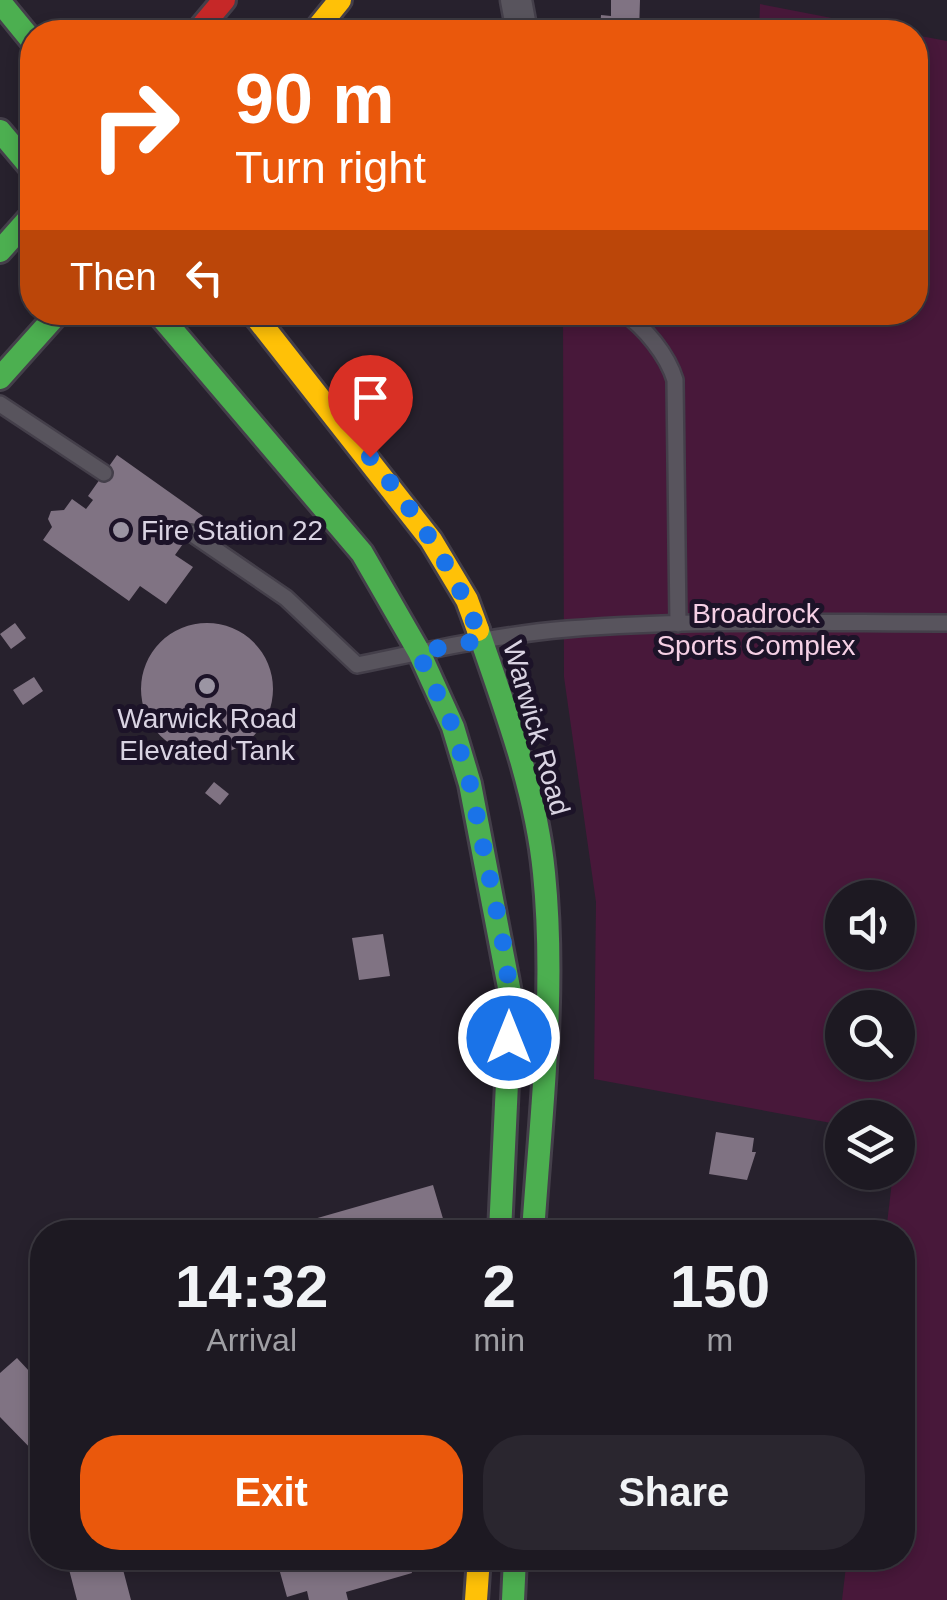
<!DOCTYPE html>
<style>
:root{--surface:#1d1922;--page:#2a262f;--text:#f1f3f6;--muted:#a0a0a5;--line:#3b3840;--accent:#ea580c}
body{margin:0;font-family:Arial,sans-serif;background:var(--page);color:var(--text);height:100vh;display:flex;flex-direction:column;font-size:38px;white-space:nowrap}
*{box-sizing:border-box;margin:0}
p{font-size:32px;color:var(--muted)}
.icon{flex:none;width:55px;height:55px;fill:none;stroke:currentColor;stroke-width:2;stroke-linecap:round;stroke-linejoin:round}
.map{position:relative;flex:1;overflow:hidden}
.details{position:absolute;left:30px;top:1220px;width:885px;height:350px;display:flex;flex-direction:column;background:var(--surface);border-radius:40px;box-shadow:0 5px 15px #0003,0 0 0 2px var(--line)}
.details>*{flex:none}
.banner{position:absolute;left:20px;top:20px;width:908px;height:305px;border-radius:40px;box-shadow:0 5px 15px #0003,0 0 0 2px var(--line);background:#ea580c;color:#fff;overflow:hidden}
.fabs{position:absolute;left:825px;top:880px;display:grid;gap:20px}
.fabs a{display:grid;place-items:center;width:90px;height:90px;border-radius:50%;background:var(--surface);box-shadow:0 5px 15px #0003,0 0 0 2px var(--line);font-size:50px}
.pin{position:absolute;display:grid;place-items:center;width:85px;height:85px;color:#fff;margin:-102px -42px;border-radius:50% 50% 50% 0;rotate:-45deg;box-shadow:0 0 10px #0007}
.pin .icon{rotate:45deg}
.me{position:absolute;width:110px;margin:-55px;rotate:0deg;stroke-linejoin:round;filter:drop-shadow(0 0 8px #0008)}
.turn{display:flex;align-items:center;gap:35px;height:210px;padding:0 50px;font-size:45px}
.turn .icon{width:130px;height:130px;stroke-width:2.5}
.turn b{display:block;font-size:70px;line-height:85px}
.then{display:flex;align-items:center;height:95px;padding:0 50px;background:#0003;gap:20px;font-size:38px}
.eta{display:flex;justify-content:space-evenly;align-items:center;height:170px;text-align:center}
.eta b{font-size:60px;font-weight:700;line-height:70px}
.cta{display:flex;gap:20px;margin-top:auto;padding:20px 50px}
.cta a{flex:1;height:115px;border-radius:40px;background:var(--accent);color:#fff;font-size:40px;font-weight:700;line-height:115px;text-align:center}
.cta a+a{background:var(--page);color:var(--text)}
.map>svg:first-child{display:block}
</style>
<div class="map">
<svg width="947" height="1600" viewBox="0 0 947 1600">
<rect width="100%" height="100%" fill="#27212d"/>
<path fill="#48183a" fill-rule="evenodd" d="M760 4 904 32H759Z
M915 35 947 41V1600H842L847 1558H902V1232H886L893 1173 898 1172V1118H842V1125L594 1079 596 902 564 677 563 313 915 312ZM842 898H898V952H842ZM842 1008H898V1062H842Z"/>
<path fill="#807383" d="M611 0H640L639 32H600L601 15 611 16Z
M117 455 203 516 175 555 193 567 166 604 140 586 129 601 43 540 52 527 48 519 51 511 64 510 72 499 86 509 93 500 88 496Z
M141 689a66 66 0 1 1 132 0a66 66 0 1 1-132 0Z
M15 623 26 638 11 649 0 634Z
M34 677 43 691 23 705 13 690Z
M214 782 229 794 220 805 205 793Z
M383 934 390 976 359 980 352 938Z
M716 1132 754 1138 752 1152H756L747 1180 709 1174Z
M433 1185 447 1232H272V1231Z
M17 1358 42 1385V1452L38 1456 0 1417V1373Z
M66 1558H120L131 1600H77Z
M276 1558H408L412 1573 346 1592 348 1600H309L307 1591 287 1597Z"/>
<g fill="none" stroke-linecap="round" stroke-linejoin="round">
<g stroke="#443f4a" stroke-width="20">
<path id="lane" d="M623 312C645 328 667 354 675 380L678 624
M0 404 104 473
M191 533 286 598 357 665C426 651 495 635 567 629 693 619 821 623 947 623"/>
</g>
<g stroke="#443f4a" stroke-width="35">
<path id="street" d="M516 0 522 32"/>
</g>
<g stroke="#443f4a" stroke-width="28">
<path id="fast" d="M0 2 32 41
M0 131 32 169
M0 251 32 215
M157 312 362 553 419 652 453 727 470 784 511 998 500 1232
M0 378 59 312
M478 630C505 709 536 790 544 873 556 992 541 1113 533 1232
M513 1600 515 1558"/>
</g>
<g stroke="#443f4a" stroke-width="28">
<path id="slow" d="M314 32 340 0
M252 312 431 540 467 600 478 630
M476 1600 479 1558"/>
</g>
<g stroke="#443f4a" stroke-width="28">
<path id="jam" d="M197 32 224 0"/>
</g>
<use href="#lane" stroke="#58545d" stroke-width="15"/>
<use href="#street" stroke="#58545d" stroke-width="30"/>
<use href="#fast" stroke="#4caf50" stroke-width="22"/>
<use href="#slow" stroke="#ffc107" stroke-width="22"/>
<use href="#jam" stroke="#c62828" stroke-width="22"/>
</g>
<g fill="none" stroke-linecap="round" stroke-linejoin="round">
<path stroke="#1a73e8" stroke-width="18" stroke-dasharray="0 32.4" d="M370 457C415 513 457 571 481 640L418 652 453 727 470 784 502 936 511 998 509 1038"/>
</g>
<g fill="#9b95a3" stroke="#1c1328" stroke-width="4">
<circle cx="121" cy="530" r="10"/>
<circle cx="207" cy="686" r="10"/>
</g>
<g text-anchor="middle" stroke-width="10" stroke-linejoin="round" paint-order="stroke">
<g font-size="28" fill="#d9d3e2" stroke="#1c1328" text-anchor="start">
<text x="141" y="540">Fire Station 22</text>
<text x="207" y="728" text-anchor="middle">Warwick Road<tspan x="207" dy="32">Elevated Tank</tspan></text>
</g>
<g font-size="28" fill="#f5d0e5" stroke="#1c1328">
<text x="756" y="623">Broadrock<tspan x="756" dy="32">Sports Complex</tspan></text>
</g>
<g font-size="28" fill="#d9d3e2" stroke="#1c1328">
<text transform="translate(537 728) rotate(74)" y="10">Warwick Road</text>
</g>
</g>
</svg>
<div class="fabs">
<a><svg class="icon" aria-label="sound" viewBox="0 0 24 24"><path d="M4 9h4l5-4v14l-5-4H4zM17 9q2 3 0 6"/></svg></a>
<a><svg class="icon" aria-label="search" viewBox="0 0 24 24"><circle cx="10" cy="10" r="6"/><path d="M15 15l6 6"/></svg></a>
<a><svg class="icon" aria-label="layers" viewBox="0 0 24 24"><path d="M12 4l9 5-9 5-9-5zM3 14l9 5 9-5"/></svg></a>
</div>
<div class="pin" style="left:370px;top:457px;background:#d93025"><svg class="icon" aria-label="arrive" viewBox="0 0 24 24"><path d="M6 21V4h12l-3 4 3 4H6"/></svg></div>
<svg class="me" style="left:509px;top:1038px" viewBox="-20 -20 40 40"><circle r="17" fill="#1a73e8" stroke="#fff" stroke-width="3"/><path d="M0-11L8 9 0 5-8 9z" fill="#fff"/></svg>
<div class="banner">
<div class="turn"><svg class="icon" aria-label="right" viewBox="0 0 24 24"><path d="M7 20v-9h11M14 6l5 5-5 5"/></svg><div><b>90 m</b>Turn right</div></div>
<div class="then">Then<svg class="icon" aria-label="left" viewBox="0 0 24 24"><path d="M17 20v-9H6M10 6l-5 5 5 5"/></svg></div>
</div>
<section class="details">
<div class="eta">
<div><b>14:32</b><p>Arrival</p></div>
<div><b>2</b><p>min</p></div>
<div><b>150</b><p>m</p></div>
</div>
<div class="cta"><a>Exit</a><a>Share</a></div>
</section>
</div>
